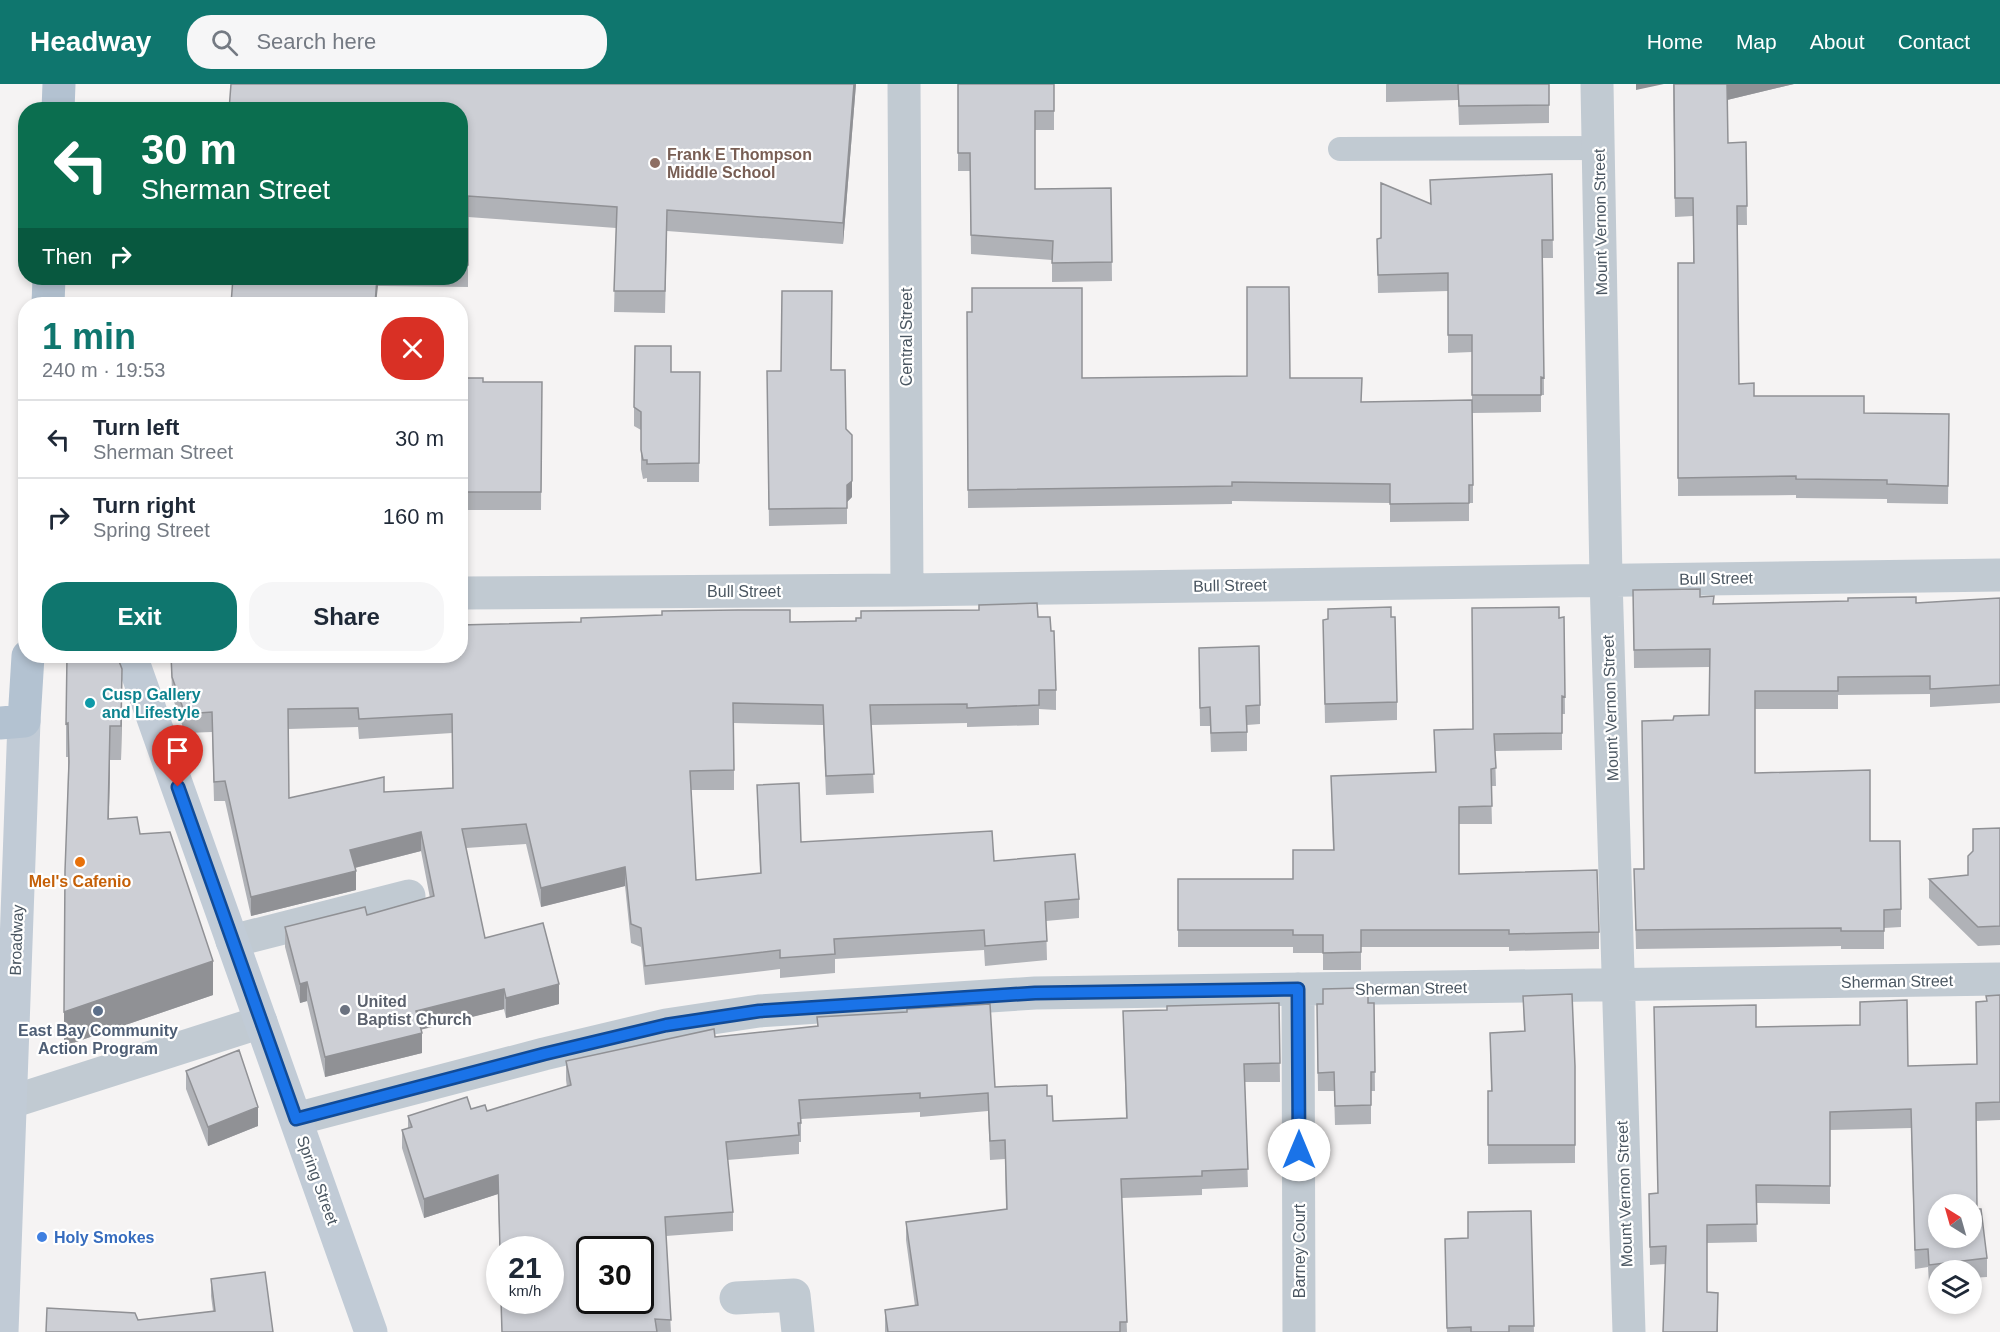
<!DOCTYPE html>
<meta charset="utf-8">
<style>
:root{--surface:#fff;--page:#f6f6f7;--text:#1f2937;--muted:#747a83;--line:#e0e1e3;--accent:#0f766e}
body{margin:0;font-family:Helvetica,sans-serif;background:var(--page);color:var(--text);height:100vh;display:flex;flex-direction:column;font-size:22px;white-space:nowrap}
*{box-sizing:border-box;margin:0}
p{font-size:20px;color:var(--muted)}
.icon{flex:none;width:33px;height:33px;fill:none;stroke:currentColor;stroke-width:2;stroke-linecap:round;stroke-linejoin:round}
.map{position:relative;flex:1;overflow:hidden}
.sheet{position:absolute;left:18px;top:213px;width:450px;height:366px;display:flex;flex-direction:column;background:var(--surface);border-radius:24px;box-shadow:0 3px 9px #0003}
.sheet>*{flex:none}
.guide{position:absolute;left:18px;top:18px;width:450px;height:183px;border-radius:24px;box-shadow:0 3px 9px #0003;background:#0b6e4f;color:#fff;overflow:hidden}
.needle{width:39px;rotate:323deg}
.controls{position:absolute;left:1928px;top:1110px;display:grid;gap:12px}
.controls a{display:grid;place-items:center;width:54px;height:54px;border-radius:50%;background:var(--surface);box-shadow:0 3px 9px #0003;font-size:30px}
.speed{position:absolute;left:486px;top:1152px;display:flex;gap:12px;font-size:30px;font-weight:700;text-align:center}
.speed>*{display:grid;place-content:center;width:78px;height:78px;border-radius:50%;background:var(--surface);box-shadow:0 3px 9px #0003;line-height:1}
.speed small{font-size:15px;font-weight:400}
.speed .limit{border:3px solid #111;border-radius:9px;background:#fff;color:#111}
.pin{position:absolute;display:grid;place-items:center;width:51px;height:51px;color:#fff;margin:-62px -26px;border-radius:50% 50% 50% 0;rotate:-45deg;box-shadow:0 0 6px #0007}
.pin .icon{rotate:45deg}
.me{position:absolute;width:66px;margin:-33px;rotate:0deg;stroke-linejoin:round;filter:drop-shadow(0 0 4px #0008)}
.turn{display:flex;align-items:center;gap:21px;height:126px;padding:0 24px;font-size:27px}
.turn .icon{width:78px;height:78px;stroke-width:2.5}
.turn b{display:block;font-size:42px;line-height:51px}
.then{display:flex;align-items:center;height:57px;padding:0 24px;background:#0003;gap:12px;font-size:22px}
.round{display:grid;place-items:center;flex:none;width:63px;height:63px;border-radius:24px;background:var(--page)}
.summary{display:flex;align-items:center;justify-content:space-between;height:102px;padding:0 24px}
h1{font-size:36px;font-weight:800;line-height:45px;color:var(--accent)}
.action{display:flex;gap:12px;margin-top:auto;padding:12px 24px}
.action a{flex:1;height:69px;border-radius:24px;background:var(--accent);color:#fff;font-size:24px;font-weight:800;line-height:69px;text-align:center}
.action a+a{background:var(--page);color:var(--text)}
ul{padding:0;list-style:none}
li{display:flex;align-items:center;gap:18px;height:78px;padding:0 24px;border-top:2px solid var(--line)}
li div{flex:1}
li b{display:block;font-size:22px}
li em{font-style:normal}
header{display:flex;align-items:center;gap:36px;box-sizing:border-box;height:84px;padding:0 30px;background:var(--accent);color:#fff}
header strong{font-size:28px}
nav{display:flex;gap:33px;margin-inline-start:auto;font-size:21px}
.search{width:420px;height:54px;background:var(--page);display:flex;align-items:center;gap:15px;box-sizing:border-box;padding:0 21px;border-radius:24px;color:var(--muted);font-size:22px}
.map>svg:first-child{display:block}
</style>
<header>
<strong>Headway</strong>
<div class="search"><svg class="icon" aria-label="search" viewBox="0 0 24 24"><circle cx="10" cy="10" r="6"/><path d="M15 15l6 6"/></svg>Search here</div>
<nav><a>Home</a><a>Map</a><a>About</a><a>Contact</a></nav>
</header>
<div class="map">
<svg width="2000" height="1248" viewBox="0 0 2000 1248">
<rect width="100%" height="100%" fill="#f5f3f3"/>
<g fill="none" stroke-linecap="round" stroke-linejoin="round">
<path stroke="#c1cad2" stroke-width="24" d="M1340 65 1598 64"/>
<path stroke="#c1cad2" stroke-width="33" d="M904 0 907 506
M1597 0 1606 495 1629 1248
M460 509 907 506 2000 491
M232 857 409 812
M1298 905 1299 1248
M11 1018 261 938
M296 1035 544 970 666 941 759 927 1035 909 2000 895
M736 1214 794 1211 798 1248"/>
<path stroke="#c1cbd6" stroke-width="33" d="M131 572 371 1248
M2 1248 24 637"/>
<path stroke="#b3c2d1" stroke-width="33" d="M58 26 59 0
M48 220 49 194
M0 639 24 637 28 572"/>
</g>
<path fill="#b0b2b7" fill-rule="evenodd" d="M856 0 843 160 667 147 665 229 614 228 616 144 468 133V203L378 202 233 194H460V26Z
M958 0H1054V46H1035V105L1111 104 1112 197 1052 198V176L971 170 970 87H958Z
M1386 0H1549V39L1459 41 1458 16 1386 18Z
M1673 0H1794L1727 16 1728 59 1746 58 1747 141H1737L1739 300 1754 312 1864 329 1949 330 1948 420 1887 419V415L1796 414V411L1678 412V179H1693V132L1675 133Z
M1552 90 1553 174H1543L1544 311H1541V328L1472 329V268L1448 269V207L1378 209 1377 155 1381 154 1430 119Z
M967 228 1082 294H1290L1362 318 1473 401V419H1469V437L1390 438V419L1232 417V420L968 424Z
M831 286 846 345 852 413 847 418V440L769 442 767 287Z
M671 288H700L699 398H647V394L643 395 641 385V346L634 342V323Z
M460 294 483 298H542L541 426H460Z
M1633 506 1700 513 1714 520 1916 519 2000 514V619L1930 623V610L1838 611V625H1755V689L1870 757 1901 825V843L1884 844V865H1841V862L1636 865 1634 785H1644L1673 636 1709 631V583L1634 584Z
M1038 533 1051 547 1056 606V626L1039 625V641L967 643V639L871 641 874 709 826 711 823 641 734 639V706H691L696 796 760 789 757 701 801 758 994 777 1079 815V834L1046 837 1047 876 985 882 984 866 835 875V889L780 894V885L645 901 641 863 631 859 625 802 541 823 526 760 466 764 485 854 559 920 506 934 504 925 421 945 422 969 325 993 307 917 300 919 285 863V843L367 831 430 814 421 767 355 784 356 806 251 832 225 717H214L212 648 185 649 172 612 171 572 790 538ZM358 643 359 655 452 649 453 704 289 714 288 645Z
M1564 533 1565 630H1562V666L1495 667 1496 702H1491L1492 740H1459V790L1599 848V865L1509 867V863H1361V886H1323V869H1293V863H1178V795H1293L1333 766 1331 692 1435 688 1434 646 1473 645 1559 534Z
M1323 536 1397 618V636L1325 639Z
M1199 583 1260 621V640L1247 641V667L1211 668 1210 642H1200Z
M122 619 121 676H110L109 735 140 750 213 911 64 962 68 687V673H66V640Z
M2000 744V861L1978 862 1929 814V795L1968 791Z
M1360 911 1368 919H1374L1375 1007H1371V1040L1335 1041 1334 1007H1318L1317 938 1323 920Z
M2000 911V1036L1976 1037 1977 1125 1987 1174V1193L1971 1194V1186H1938V1198L1929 1199 1928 1183 1915 1185 1911 1044 1830 1046V1120L1756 1119 1757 1158 1707 1159V1208L1718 1209V1248H1663L1666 1180 1650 1181 1649 1110 1657 1109 1756 943 1908 982 1977 980 1986 917Z
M1523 912 1575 982V1079L1488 1080V1007H1491L1490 949 1524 947Z
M1279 919 1280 998H1245L1248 1103 1202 1105V1111L1122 1114 1127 1248H885V1226L915 1222 906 1156V1138L1006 1125 1005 1075 990 1076 988 1027 920 1033V1028L801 1035V1058H799V1070L727 1076 733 1128V1147L666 1152 671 1248H502L498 1110 424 1134 402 1064V1046L408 1044V1032L471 1025 487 1027 567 1003 566 996V977L715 953 817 942V933L995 1003 1047 1012 1053 1037 1126 1034 1123 927 1167 926Z
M186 987 258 1042 208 1062 186 1005Z
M1531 1127 1534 1248H1447L1445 1155 1468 1154V1128Z
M211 1195 273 1248 213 1227 211 1212Z"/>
<path fill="#909195" d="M854 0H856L843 160V139Z
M1636 0H1664L1636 6Z
M1727 0H1794L1727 16Z
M377 194H378V202L376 220H375Z
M852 351V413L847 418V401Z
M122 585V619L121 676V642Z
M110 642V676L108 769V735Z
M421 748V767L350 785V766Z
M625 783V802L541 823V804Z
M356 787V806L251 832V813Z
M213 877V911L64 962V928Z
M307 898V917L300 919V900Z
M559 900V920L506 934V914Z
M504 905V925L416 947V927Z
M422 949V969L325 993V973Z
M258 1023V1042L208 1062V1043Z
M498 1091V1110L424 1134V1115Z"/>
<path fill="#cdcfd5" stroke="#909195" stroke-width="1.5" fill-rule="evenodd" d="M231 0H854L843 139 667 126 665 207H614L617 123 468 112V181H460V26H229Z
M958 0H1054V27H1035V105L1111 104 1112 178 1052 179 1053 157 971 151 970 69H958Z
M1458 0H1549V21L1459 22Z
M1674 0H1727L1728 59 1746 58 1747 122H1737L1739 300 1754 299V312H1864V329L1949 330 1948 402 1887 400V396L1796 395V392L1678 394V179H1694L1693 114H1675Z
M1552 90 1553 156H1542L1544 294 1541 293V311H1472V251H1448V189L1378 191 1377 155 1381 154V99L1431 120 1430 96Z
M233 194H377L375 220H231Z
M1247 203H1289L1290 294H1362L1361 318 1472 316 1473 401H1469V419L1390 420V400L1232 398V402L968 406 967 228H972V204H1082V294L1247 292Z
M782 207H832L831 286H845L846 345 852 351V397L847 401V424L769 425 767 287H781Z
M635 262H671V288H700L699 379 647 380V376H643L641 366V328L634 323Z
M460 294H483V298H542L541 408H460Z
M1700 505V513L1714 512 1713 520 1848 517V514L1916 513V519L2000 514V601L1930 605V592L1838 593V607H1755V689L1870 686V757H1900L1901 825 1884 826V847H1841V844L1636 846 1634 785H1644L1642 637 1673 636 1674 632 1709 631 1710 565 1634 566 1633 506Z
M1037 519 1038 533H1050L1051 547H1054L1056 606H1039V621L967 624V620L870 621 874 690 826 692 823 621 733 619 734 686 690 687 696 796 761 789 757 701 799 699 801 758 992 747 994 777 1075 770 1079 815 1045 818 1047 857 985 862 984 846 834 855 835 870 780 874V866L645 882 641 844 631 840 625 783 541 804 526 740 462 745 485 854 543 839 559 900 506 914 504 905 416 927 422 949 325 973 307 898 300 900 285 843 365 823 367 831 434 812 421 748 350 766 356 787 251 813 225 697 214 698 212 628 185 630 172 593 171 572H460V541L581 538V534L662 531V527L738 526H790V538L856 537V534H861V527L979 526V521ZM358 624 359 635 452 630 453 704 384 708V693L289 714 288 625Z
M1391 523V533H1395L1397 618 1325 620 1323 536 1328 535V525Z
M1559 523V534L1564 533 1565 613 1562 612V649L1494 650 1496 684 1491 685 1492 722 1459 723V790L1597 786 1599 848 1509 850V846H1361V868L1323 869V851H1293V846H1178V795H1293V766H1334L1331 692 1436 688 1434 646 1473 645 1472 524Z
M1259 562 1260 621 1246 622 1247 648 1211 649 1210 623 1200 624 1199 564Z
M67 572H117L122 585 121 642H110L108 735 137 733 140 750 170 748 213 877 64 928 65 787 69 678 68 639 66 640Z
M2000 744V842L1978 843 1929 795 1968 791V772L1973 767V745Z
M1360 904V911H1368V919H1374L1375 988H1371V1021L1335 1022 1334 988 1318 989 1317 920H1323V905Z
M1572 910 1575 982V1061H1488V1007H1492L1490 949 1525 947 1523 912Z
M2000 911V1018L1976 1019 1977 1125H1981L1987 1174 1929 1181 1928 1165 1915 1166 1911 1025 1830 1028V1102L1756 1101 1757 1140 1707 1141V1208L1718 1209 1717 1248H1663L1666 1162 1650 1163 1649 1110 1658 1109 1654 923 1756 921V943L1860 941V918L1907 916 1908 982 1977 980 1976 918 1987 917 1986 912ZM1938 1120H1971V1154H1938Z
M1279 919 1280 979 1244 980 1248 1085 1202 1087V1092L1121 1095 1127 1238H1120V1248H888L885 1226 918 1221 906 1138 1007 1125 1005 1056 990 1057 988 1009 920 1014V1009L799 1016 801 1039H798L799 1051 726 1058 733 1128 665 1133 671 1236 655 1235 657 1248H502L501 1216H550V1166H500L498 1091 424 1115 402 1046 412 1043 408 1032 467 1013 471 1025 485 1021 487 1027 571 1001 566 977 714 945 715 953 818 942 817 933 907 928V925L990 920 995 1003 1047 1001V1012H1052L1053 1037 1127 1034 1123 927 1167 926V922ZM590 1166H640V1216H590Z
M239 966 258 1023 208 1043 186 987Z
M1531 1127 1534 1242H1509V1248H1471V1243L1447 1244 1445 1155 1468 1154V1128Z
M265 1188 273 1248H46L47 1224 135 1229 138 1236 215 1227 211 1195Z"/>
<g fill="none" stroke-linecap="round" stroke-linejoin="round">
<g stroke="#114b97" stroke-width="15">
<path id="route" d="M178 703 296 1035 544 970 666 941 759 927 1035 909 1298 905 1299 1066"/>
</g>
<use href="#route" stroke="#1a73e8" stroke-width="10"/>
</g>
<circle fill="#8d6e63" stroke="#fff" stroke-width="2" cx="655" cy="79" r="6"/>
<circle fill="#0f9aa8" stroke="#fff" stroke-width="2" cx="90" cy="619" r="6"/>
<circle fill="#e8710a" stroke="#fff" stroke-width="2" cx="80" cy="778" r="6"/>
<circle fill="#6b7280" stroke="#fff" stroke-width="2" cx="345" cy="926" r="6"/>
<circle fill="#5c6f8a" stroke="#fff" stroke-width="2" cx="98" cy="927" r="6"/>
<circle fill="#3f7fe0" stroke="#fff" stroke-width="2" cx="42" cy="1153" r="6"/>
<g text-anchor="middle" stroke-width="4.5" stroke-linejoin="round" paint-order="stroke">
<g font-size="16" font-weight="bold" fill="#785e54" stroke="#fff" text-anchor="start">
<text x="667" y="76">Frank E Thompson<tspan x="667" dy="18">Middle School</tspan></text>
</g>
<g font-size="16" fill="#4a5661" stroke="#fff">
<text transform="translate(1600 138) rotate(-91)" y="6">Mount Vernon Street</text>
<text transform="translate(906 253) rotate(-90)" y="6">Central Street</text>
<text transform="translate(1716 494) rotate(-1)" y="6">Bull Street</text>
<text transform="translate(1230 501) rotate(-1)" y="6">Bull Street</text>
<text x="744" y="513">Bull Street</text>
<text transform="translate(1610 624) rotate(-92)" y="6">Mount Vernon Street</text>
<text transform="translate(16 856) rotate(-88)" y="6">Broadway</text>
<text transform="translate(1897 897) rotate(-1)" y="6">Sherman Street</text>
<text transform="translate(1411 904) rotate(-1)" y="6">Sherman Street</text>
<text transform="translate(318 1096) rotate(70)" y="6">Spring Street</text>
<text transform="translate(1624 1110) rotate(-92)" y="6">Mount Vernon Street</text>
<text transform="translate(1299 1167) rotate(-90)" y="6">Barney Court</text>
</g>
<g font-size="16" font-weight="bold" fill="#0d838f" stroke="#fff" text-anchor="start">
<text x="102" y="616">Cusp Gallery<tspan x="102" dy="18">and Lifestyle</tspan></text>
</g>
<g font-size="16" font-weight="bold" fill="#c56008" stroke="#fff">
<text x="80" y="803">Mel's Cafenio</text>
</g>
<g font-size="16" font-weight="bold" fill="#5b616d" stroke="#fff" text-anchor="start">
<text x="357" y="923">United<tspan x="357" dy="18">Baptist Church</tspan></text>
</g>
<g font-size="16" font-weight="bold" fill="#4e5e75" stroke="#fff">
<text x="98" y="952">East Bay Community<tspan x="98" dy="18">Action Program</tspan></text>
</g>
<g font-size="16" font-weight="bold" fill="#366cbe" stroke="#fff" text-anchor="start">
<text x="54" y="1159">Holy Smokes</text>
</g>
</g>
</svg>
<div class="controls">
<a><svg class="needle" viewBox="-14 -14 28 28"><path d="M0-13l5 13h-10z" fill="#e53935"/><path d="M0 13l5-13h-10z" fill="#747a83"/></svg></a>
<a><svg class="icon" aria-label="layers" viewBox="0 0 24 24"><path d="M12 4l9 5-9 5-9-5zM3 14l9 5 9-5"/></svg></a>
</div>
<div class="speed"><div>21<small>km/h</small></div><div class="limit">30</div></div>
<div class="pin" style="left:178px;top:703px;background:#d93025"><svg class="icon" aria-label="arrive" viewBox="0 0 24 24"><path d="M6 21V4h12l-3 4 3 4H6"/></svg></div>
<svg class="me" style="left:1299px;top:1066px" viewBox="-20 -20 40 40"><circle r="19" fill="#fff"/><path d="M0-13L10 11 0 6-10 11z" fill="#1a73e8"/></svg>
<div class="guide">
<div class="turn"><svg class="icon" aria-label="left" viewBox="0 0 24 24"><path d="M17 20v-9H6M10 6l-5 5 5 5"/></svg><div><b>30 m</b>Sherman Street</div></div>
<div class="then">Then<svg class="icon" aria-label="right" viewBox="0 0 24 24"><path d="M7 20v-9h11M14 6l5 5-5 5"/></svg></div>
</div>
<section class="sheet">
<div class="summary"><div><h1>1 min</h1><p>240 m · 19:53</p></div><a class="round" style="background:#d93025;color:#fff"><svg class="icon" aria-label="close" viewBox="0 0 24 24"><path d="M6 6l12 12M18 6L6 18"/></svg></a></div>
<ul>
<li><svg class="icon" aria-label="left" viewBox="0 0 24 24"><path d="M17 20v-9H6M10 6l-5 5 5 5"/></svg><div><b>Turn left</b><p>Sherman Street</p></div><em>30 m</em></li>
<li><svg class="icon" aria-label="right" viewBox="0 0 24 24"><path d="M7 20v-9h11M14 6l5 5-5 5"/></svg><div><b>Turn right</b><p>Spring Street</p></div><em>160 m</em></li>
</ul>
<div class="action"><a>Exit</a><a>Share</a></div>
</section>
</div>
